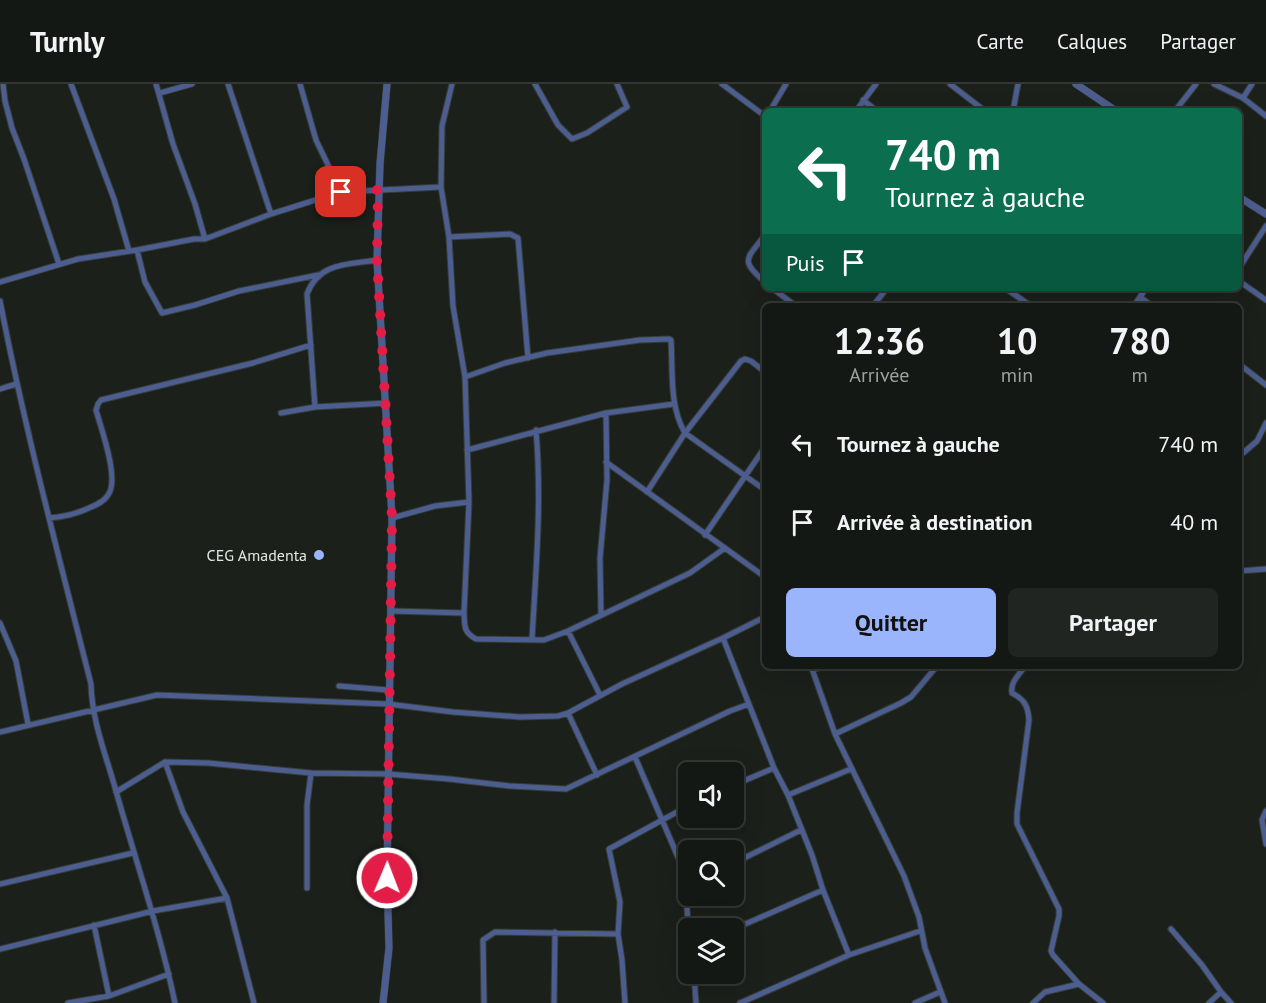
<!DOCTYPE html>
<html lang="fr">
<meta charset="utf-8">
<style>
:root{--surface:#141814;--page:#212522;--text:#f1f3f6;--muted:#9da0a0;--line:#333734;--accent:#9bb5fd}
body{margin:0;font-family:"PT Sans",sans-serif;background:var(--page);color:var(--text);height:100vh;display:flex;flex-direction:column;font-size:22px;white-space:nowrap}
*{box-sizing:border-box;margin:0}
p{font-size:20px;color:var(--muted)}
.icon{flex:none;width:33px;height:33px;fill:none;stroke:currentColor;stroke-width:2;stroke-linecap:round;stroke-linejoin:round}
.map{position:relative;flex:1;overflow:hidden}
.sheet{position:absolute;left:762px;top:219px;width:480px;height:366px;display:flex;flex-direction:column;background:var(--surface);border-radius:9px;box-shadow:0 6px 24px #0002,0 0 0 2px var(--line)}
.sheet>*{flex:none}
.banner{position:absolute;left:762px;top:24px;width:480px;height:183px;border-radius:9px;box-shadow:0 6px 24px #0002,0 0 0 2px var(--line);background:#0b6e4f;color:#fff;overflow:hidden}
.buttons{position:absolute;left:678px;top:678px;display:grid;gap:12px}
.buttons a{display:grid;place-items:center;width:66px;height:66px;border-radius:9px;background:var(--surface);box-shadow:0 6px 24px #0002,0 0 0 2px var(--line);font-size:30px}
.pin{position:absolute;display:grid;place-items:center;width:51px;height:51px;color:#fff;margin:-26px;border-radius:12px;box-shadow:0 3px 9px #0006}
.me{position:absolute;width:66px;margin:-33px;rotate:1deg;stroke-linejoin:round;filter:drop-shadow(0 0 4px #0008)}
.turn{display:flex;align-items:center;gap:21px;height:126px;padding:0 24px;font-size:27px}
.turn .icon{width:78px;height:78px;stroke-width:2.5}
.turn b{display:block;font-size:42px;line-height:51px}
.then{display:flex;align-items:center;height:57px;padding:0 24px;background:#0003;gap:12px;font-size:22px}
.eta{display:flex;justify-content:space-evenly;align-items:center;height:102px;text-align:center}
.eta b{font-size:36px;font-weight:700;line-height:42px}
.cta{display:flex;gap:12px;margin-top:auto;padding:12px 24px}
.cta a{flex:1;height:69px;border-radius:9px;background:var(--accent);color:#111;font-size:24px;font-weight:700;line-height:69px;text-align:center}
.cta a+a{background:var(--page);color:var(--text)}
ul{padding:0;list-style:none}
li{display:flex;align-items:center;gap:18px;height:78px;padding:0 24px}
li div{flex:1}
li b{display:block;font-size:22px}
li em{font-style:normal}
header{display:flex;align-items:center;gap:36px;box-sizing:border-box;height:84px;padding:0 30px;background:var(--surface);border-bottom:2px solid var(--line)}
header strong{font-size:28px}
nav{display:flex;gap:33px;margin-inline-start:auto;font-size:21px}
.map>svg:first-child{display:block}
</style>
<header>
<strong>Turnly</strong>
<nav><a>Carte</a><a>Calques</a><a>Partager</a></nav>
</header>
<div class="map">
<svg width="1266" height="919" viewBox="0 0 1266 919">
<rect width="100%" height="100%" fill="#1b201b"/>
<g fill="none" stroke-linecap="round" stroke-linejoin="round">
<g stroke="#373c37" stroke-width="7">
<path id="minor" d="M3 0 5 17 12 44 24 75 59 180
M71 0 114 115 129 167
M156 0 173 60 195 120 205 155
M228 0 271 130
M300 0 316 56 341 108
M452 0 442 42 441 103 449 153 453 222 465 293 469 418 464 529
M535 0 558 41 572 55 587 49 627 23 617 0
M722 0 765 32
M950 0 985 27
M1214 0 1243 14 1266 32
M160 9 192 0
M1243 14 1252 0
M863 16 877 27
M770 27 786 0
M856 27 876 0
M1013 27 1018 0
M1175 27 1196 0
M765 151C747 175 739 176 765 198
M449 153 510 150 518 154 528 274
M137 166 145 198 162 229 195 221 239 207 318 191
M1239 184 1266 142
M1239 197 1266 216
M0 198 78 175 137 166 194 155H205L271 130 341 108 441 103
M772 204 796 222
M1005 204 1031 222
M1140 213 1152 222
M0 217C25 346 59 473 91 600 92 638 106 671 116 707 136 778 160 847 175 919
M873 222 887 204
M1134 222 1146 204
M1239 280 1266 301
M465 293 505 279 547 269 640 256 669 255 671 256C673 287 669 322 685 349L765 406
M0 305 16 300
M315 323 307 210C319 178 347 181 377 176
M281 329 315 323 387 319
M467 366 606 329 674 320
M1243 369 1257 357 1266 339
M606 378 765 493
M647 408 685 349 741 277 745 275 751 277 765 288
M49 434C64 433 76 430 89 424 96 421 104 418 108 411 120 396 101 344 96 326L98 320 101 316 253 279 311 261
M392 434 435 422 469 418
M705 451 765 363
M1239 487 1266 485
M391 527 464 529C465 542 463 548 476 555L544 556 568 547 690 489 725 464
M601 530 600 474 607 396 606 329
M0 539 16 577 28 640
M568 547 600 611
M723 554 774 684 788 711 812 771 823 806 849 871
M532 555C536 485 542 416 536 346
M811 582 835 650 904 792 919 833 925 864 945 919
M1025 582C1019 591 1010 598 1012 609 1025 616 1028 622 1029 636L1017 729V740L1059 825V832L1051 867 1053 871 1079 900 1103 919
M813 586 823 582
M339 602 388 606
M568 629 597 691
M0 648 157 611 388 620 453 628 520 633 558 632 568 629 622 600 723 554 765 533
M835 650 901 619 911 613 937 582
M635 673 684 787C689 806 685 825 689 844
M165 678 183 728 227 814 254 919
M734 701 774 684
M116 708 165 678 208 679 311 689 388 690 449 695 510 702 566 705 730 627 749 620
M788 711 851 685
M1266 727 1262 736 1266 760
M734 779 801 746
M0 800 133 769
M307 804V721L311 689
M94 841 109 912
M734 845 823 806
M1171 845 1202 881 1221 908 1209 919
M0 865 153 827 227 814
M694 890 696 919
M1221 908 1231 919
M68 919 109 912 169 890
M484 919 483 856 495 848 618 850
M554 919 555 848
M625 919 622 876 618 850 620 818 609 765 688 722
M740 919 849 871 920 847
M915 919 940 908
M1033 919 1045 908 1079 900"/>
</g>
<g stroke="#373c37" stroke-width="8">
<path id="tertiary" d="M1076 0 1116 27
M1239 113 1266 130
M383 919 389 864 387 794 392 434 377 176 380 80 387 0"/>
</g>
<use href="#minor" stroke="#4c5d8f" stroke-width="5"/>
<use href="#tertiary" stroke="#4c5d8f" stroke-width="7"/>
</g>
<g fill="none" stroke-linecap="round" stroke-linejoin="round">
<path stroke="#e11d48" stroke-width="10" stroke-dasharray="0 18" d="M341 108 378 106 377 176 392 434 387 794"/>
</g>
<circle fill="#9bb5fd" stroke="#1b201b" stroke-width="2" cx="319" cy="471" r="6"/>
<g text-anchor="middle" stroke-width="4.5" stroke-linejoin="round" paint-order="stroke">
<g font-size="16" fill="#e2e6e2" stroke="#1b201b" text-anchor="end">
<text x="307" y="477">CEG Amadenta</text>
</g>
</g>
</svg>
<div class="buttons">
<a><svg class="icon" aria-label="sound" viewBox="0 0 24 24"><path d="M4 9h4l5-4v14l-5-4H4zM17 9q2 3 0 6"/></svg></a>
<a><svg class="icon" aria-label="search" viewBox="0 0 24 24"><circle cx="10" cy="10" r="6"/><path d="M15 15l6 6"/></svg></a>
<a><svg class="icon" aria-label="layers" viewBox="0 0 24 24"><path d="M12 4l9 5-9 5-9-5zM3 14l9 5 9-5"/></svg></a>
</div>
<div class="pin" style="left:341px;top:108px;background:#d93025"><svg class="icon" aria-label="arrive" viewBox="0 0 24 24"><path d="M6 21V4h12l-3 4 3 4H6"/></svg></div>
<svg class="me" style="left:387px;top:794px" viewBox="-20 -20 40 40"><circle r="17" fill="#e11d48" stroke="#fff" stroke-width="3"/><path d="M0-11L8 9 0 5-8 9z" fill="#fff"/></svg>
<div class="banner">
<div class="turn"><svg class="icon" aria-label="left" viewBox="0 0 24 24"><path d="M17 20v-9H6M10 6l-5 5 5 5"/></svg><div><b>740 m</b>Tournez à gauche</div></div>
<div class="then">Puis<svg class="icon" aria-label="arrive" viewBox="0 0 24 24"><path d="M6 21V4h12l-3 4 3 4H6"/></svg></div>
</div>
<section class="sheet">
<div class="eta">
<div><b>12:36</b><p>Arrivée</p></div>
<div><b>10</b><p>min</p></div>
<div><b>780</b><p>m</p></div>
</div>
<ul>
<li><svg class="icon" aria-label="left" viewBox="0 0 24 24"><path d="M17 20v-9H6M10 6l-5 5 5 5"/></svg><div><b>Tournez à gauche</b></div><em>740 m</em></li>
<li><svg class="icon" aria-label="arrive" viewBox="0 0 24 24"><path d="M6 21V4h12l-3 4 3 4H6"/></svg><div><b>Arrivée à destination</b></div><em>40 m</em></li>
</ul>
<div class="cta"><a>Quitter</a><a>Partager</a></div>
</section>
</div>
